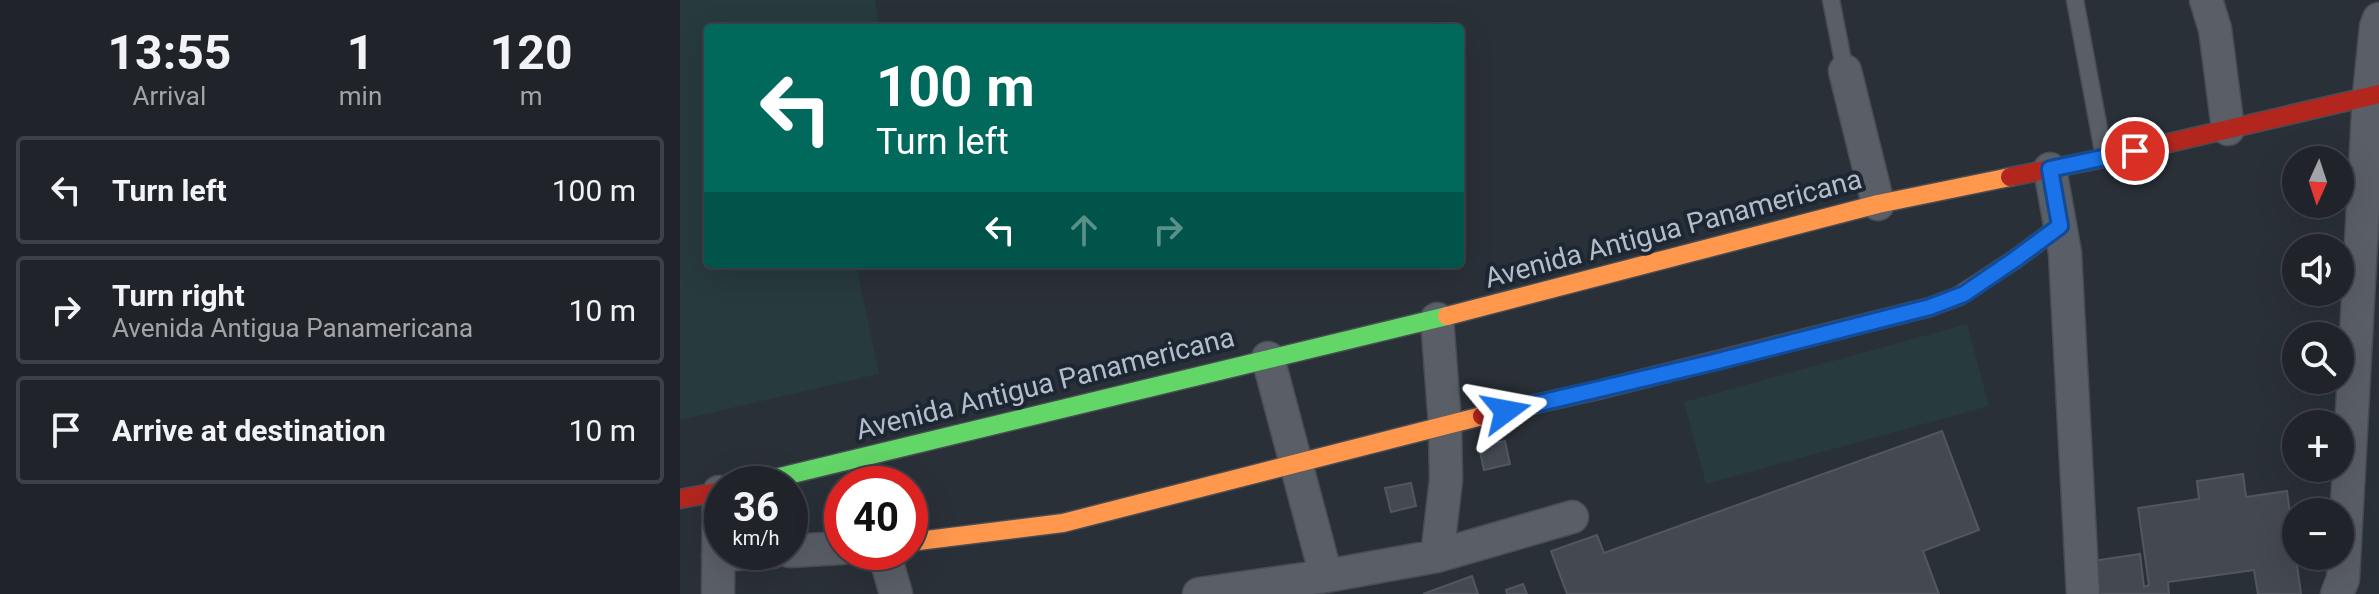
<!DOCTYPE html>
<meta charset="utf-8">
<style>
:root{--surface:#20242a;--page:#2d3036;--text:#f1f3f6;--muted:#a2a4a8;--line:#3d4147}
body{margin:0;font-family:Roboto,sans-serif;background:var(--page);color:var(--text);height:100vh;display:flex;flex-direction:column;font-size:30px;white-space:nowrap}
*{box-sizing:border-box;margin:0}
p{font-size:26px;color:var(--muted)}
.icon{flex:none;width:44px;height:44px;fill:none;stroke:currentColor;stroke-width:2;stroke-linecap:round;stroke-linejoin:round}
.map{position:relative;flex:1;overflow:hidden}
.sheet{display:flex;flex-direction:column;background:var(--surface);width:680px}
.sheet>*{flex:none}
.banner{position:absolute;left:24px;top:24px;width:760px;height:244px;border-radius:8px;box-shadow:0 8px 32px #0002,0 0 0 2px var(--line);background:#00695c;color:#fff;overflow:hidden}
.needle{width:52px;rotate:183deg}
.controls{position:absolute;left:1602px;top:146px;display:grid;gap:16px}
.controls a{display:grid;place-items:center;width:72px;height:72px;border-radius:50%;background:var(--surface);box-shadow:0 8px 32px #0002,0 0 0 2px var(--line);font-size:40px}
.speed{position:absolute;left:24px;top:466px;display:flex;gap:16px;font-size:40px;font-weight:700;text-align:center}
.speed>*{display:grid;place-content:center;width:104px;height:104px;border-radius:50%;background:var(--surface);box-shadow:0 8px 32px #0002,0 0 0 2px var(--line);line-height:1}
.speed small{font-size:20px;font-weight:400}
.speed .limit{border:12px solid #d22;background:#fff;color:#111}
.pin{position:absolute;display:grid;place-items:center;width:68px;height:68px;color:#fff;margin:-34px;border:4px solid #fff;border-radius:50%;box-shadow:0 2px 8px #0007}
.me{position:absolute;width:88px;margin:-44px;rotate:77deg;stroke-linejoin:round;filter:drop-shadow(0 0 6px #0008)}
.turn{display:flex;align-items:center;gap:28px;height:168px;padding:0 40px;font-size:36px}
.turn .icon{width:104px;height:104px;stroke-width:2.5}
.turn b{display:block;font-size:56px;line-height:68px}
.lanes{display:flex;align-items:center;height:76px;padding:0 40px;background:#0003;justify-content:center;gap:40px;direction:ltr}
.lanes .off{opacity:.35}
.eta{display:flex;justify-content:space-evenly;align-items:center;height:136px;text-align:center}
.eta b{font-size:48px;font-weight:700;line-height:56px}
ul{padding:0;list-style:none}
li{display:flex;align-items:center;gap:24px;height:108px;margin:0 16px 12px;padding:0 24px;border:4px solid var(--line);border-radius:8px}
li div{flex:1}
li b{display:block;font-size:30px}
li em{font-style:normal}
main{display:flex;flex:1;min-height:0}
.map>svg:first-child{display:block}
</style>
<main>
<section class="sheet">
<div class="eta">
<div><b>13:55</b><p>Arrival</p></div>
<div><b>1</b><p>min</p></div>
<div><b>120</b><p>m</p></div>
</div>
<ul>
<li><svg class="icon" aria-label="left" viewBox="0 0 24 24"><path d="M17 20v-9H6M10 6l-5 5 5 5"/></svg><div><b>Turn left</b></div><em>100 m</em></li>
<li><svg class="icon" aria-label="right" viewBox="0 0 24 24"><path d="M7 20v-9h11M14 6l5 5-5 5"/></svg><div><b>Turn right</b><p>Avenida Antigua Panamericana</p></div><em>10 m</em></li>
<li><svg class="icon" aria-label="arrive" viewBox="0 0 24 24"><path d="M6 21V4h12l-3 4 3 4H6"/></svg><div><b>Arrive at destination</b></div><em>10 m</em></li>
</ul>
</section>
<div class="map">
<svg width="1699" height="594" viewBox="0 0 1699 594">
<rect width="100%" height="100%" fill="#2a3038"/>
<path fill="#273a3e" d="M0 0H195L200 28H28V264H176L199 374 0 420Z
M1287 324 1309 406 1026 484 1004 402Z"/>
<path fill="#444950" stroke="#52575f" stroke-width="2" d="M1262 431 1299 530 1243 551 1259 594H887L871 551 917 535 924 553Z
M825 441 830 464 804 470 799 447Z
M1563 474 1566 497 1607 491 1621 594H1578L1574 570 1488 582 1489 594H1416L1412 561 1460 554 1464 587 1469 585 1458 508 1519 499 1517 481Z
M731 483 736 506 711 512 705 488Z
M792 576 798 594H743Z
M843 584 847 594H827L826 590Z"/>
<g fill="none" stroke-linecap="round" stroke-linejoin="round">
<g stroke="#484c53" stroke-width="19">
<path id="lane" d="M1151 0 1165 71
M1395 0 1424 156"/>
</g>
<g stroke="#484c53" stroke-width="35">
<path id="street" d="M1526 0 1535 29 1548 129
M1165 71 1198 204
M1370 169 1385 253 1403 594
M588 358 646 576
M110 551 162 548
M204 552 216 594
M38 555 92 552
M757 556 766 480 765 424 757 319
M38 594 39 492
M519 594 646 576 757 556 892 517
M1657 594 1663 579 1689 95 1696 27 1699 19"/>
</g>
<g stroke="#484c53" stroke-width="21">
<path id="fast" d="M71 484 767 316"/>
</g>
<g stroke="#484c53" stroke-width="21">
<path id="slow" d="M1279 296 1334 260 1380 226
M767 316 1198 204 1330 177
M230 542 383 523 802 416"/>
</g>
<g stroke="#484c53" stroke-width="21">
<path id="jam" d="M1330 177 1424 158 1699 94
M802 416 918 390 1250 307 1279 296
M0 499 42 491"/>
</g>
<use href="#lane" stroke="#5a5e66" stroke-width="16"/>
<use href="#street" stroke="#5a5e66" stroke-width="32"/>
<use href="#fast" stroke="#63d668" stroke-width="18"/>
<use href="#slow" stroke="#ff974d" stroke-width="18"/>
<use href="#jam" stroke="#b3261e" stroke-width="18"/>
</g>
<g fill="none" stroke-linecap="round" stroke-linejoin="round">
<g stroke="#114b97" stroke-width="20">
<path id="route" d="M826 411 1034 362 1250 307 1284 294 1334 260 1380 226 1370 169 1455 151"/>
</g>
<use href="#route" stroke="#1a73e8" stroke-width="14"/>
</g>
<g text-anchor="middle" stroke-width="8" stroke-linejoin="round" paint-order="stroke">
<g font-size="28" fill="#b4bcc9" stroke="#1d2633">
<text transform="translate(993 228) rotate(-15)" y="10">Avenida Antigua Panamericana</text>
<text transform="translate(365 383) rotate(-14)" y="10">Avenida Antigua Panamericana</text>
</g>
</g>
</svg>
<div class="controls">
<a><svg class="needle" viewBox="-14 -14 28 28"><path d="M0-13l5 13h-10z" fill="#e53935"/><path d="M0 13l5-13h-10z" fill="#a2a4a8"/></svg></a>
<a><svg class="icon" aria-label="sound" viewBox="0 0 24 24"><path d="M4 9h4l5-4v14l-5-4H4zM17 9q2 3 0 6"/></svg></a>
<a><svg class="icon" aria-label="search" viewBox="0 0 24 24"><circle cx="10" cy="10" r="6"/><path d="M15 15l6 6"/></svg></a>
<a>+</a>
<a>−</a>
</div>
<div class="speed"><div>36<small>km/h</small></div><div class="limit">40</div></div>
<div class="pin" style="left:1455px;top:151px;background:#d93025"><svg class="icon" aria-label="arrive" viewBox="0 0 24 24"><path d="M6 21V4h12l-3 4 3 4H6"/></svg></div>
<svg class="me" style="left:826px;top:411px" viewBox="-20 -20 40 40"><path d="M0-17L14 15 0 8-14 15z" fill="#1a73e8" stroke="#fff" stroke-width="4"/></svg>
<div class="banner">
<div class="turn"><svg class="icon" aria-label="left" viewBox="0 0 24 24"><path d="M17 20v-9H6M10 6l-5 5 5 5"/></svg><div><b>100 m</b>Turn left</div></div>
<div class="lanes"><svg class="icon" aria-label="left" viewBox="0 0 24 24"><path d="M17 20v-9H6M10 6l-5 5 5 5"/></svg><svg class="icon off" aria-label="ahead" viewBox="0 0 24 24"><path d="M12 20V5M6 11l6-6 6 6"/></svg><svg class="icon off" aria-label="right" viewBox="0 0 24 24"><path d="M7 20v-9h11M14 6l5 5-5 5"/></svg></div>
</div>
</div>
</main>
